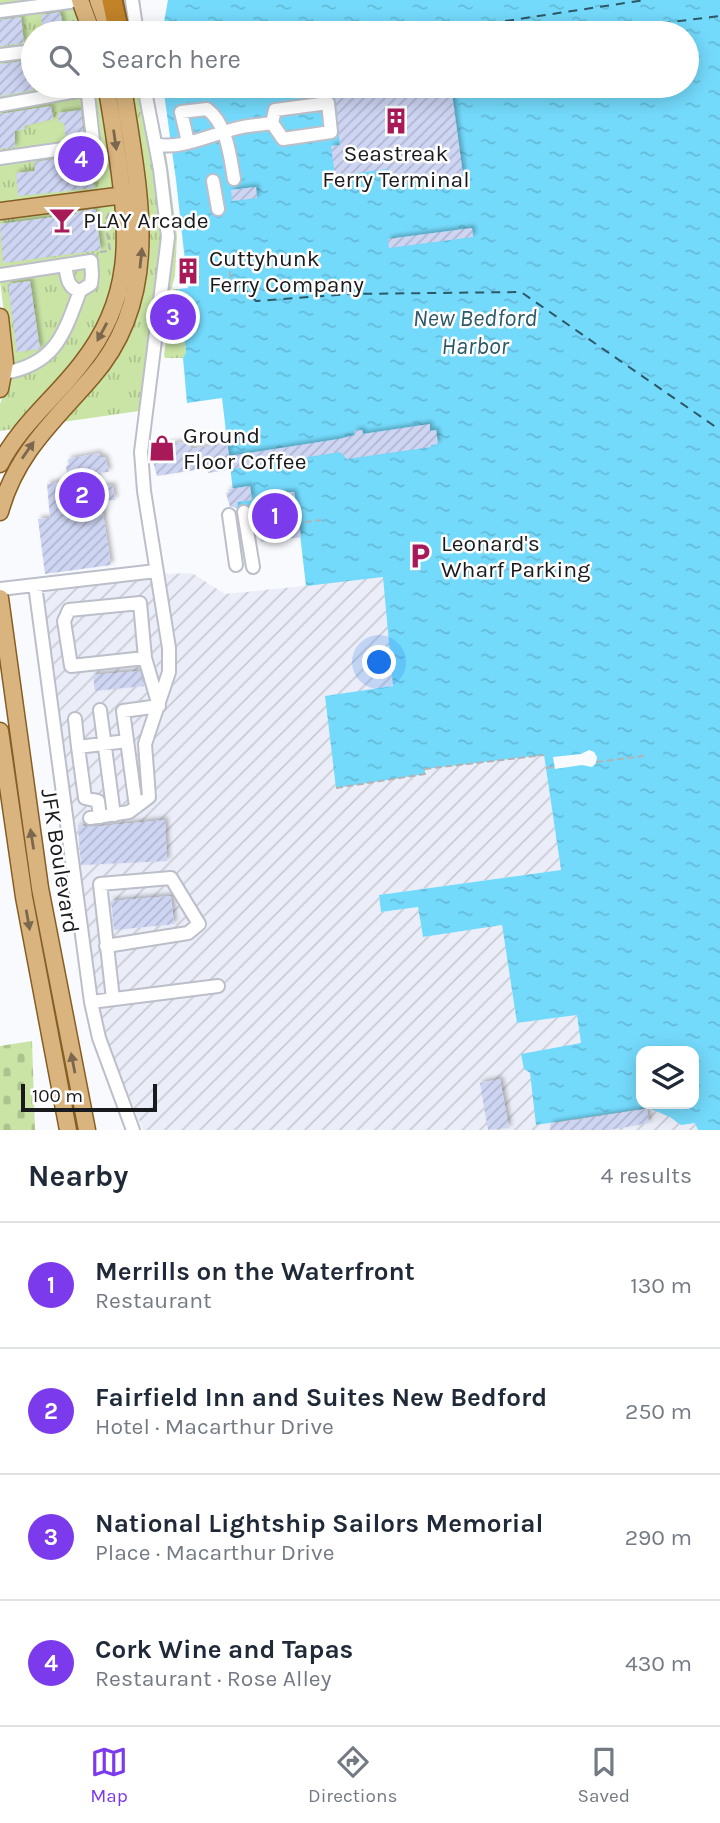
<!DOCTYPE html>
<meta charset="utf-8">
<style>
body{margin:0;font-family:Karla,sans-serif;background:#f2f2f3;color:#1f2937}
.controls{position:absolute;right:21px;bottom:21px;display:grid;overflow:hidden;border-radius:14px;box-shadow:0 4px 18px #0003}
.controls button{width:63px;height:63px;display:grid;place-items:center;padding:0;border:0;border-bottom:2px solid #e0e1e3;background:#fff;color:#1f2937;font:35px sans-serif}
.scale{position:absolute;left:21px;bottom:18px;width:136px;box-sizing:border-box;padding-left:7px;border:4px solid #191a1d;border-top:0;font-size:19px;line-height:24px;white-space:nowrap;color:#191a1d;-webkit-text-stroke:5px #fff;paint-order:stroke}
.you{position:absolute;left:380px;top:663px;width:24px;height:24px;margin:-18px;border:5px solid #fff;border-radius:50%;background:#1a73e8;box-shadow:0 0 0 10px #1a73e833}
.badge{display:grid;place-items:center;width:46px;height:46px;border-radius:50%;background:#7c3aed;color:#fff;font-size:23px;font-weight:700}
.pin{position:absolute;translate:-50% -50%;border:4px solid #fff;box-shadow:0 2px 7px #0006}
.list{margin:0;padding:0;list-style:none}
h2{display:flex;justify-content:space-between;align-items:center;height:91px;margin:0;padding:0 28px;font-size:30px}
h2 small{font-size:23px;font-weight:400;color:#747a83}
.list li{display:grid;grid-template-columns:46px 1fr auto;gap:21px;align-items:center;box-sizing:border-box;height:126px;padding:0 28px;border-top:2px solid #e0e1e3}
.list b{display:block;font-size:26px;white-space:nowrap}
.list p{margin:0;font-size:23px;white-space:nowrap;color:#747a83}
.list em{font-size:23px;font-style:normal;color:#747a83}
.icon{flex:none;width:38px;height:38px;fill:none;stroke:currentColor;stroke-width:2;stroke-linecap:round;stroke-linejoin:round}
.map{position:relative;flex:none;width:720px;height:1130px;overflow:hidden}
.search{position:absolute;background:#fff;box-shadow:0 4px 18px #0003;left:21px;right:21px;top:21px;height:77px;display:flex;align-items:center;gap:18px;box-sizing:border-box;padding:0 24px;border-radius:38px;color:#747a83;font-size:26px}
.sheet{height:595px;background:#fff}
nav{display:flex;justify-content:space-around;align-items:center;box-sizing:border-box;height:98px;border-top:2px solid #e0e1e3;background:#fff;font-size:19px;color:#747a83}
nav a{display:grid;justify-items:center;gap:4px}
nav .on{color:#7c3aed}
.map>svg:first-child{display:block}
</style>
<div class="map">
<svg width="720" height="1130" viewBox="0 0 720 1130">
<defs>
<pattern id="industrial-furrows" width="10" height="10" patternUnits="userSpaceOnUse" patternTransform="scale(1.75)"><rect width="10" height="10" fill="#ebedf8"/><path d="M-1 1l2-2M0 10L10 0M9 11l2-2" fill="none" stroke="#c9cbd4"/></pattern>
<pattern id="grass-tufts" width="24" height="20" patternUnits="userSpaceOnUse" patternTransform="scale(1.75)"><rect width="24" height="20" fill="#c9e4a5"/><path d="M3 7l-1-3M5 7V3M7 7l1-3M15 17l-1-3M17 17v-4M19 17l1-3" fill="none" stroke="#acc38e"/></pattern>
<pattern id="cemetery-stones" width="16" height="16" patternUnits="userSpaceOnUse" patternTransform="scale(1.75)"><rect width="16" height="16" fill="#c9e4a5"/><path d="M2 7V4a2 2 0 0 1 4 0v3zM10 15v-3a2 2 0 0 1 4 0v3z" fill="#acc38e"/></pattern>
<pattern id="water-ripples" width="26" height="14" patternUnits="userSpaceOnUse" patternTransform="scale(1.75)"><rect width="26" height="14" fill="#74dafc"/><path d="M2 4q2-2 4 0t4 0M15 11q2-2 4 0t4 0" fill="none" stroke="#64bad8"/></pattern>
<pattern id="building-hatch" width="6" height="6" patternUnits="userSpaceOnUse" patternTransform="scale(1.75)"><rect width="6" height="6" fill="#ced5f3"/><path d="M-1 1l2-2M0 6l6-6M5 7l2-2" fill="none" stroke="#b0b6d0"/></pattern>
<filter id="shadow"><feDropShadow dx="3" dy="-3" stdDeviation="2" flood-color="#0004"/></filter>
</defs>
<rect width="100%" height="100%" fill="#f9fafe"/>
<path fill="url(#industrial-furrows)" d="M534,521L393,687L336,788L425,774V769L544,755L561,870L379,895L381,912L418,907L423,937L502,925L517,1023L577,1015L582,1043L530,1073L537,1124L674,1104H694L698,1130H143L91,1002L35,585L156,571L168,574L192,573L225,594L305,586Z"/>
<path fill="url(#grass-tufts)" d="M0,0H140L144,33H33V86H151L167,160L177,236L175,276L164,314L158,351L153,409L0,431V404L9,379V352L0,281Z
M173,289H178L186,352L183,358H165L164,355Z"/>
<path fill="url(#cemetery-stones)" d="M32,1041L35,1130H0V1046Z"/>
<path fill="url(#water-ripples)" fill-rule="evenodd" d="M168,0H720V1130H698L695,1123L681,1125L670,1117L649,1108L536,1125L530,1073L524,1069L521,1054L581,1043L577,1015L517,1023L502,925L423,937L418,907L381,912L379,895L561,870L544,755L425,769V774L336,788L325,696L393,686L383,577L306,586L296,500L235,508L222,398L187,403L183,358L186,352L178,289L188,288L176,180L163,86H687V33H162ZM641,1051H694V1104H641Z"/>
<path fill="#f9fafe" d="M589,750L594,752L597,757L596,763L592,767L582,765L555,769L553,757L581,754Z"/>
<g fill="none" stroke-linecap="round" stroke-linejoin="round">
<path stroke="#2c5867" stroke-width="2" stroke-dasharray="9 7" stroke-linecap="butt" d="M426,33L645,0
M582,33L720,16
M242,286L256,301L350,294L521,292L720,430"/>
</g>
<path fill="url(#building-hatch)" filter="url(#shadow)" d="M60,12L65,33H43L41,15Z
M21,17L24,43L0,46V20Z
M33,60V90L0,96V64Z
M420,86H451L463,175L390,185L388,169L335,176L331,146L340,145L335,97Z
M51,106L53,119L24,126L25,129L15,131V147L0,149V114Z
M81,110L84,137L66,140L64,122L59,123L58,113Z
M89,154L94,188L18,196L16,173L35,171L34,162Z
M256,187L257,198L232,201L231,190Z
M95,209L101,250L3,263L0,224L77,214L76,212Z
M472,228L473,237L389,248L388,239Z
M30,281L40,349L17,352L8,284Z
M430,424V431L436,430L438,444L431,445V447L347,459L340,452L208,473L207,468L157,476L150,451V447L190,441L191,449L227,443L229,456L339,439L355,435L354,431L362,430L363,434Z
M99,453L100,457H105L109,472L97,473L99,487L113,485L115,500L101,501L111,565L45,574L38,519L50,518L47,484L68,481L66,466L69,465L68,459Z
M250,486L252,500L238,502L237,507H230L226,493L229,492V489Z
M294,492L301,537L261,542L256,507L281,504L280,493Z
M140,671L144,686L95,691L93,675Z
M165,820L167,861L81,865L78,825L91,827Z
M171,896L174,924L114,930L111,901Z
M500,1079L509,1128L488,1130L480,1083Z
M647,1109L649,1123L609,1130H551L550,1124Z"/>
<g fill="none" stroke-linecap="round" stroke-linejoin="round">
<g stroke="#bcbfc9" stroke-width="16">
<path id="minor" d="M132,0L137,33
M0,11L70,2
M0,55L33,51
M328,103L331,132L283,139L272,123L275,110Z
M0,105L88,89
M188,142L181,112L207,109C227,124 230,156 234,179
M156,144C178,151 215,133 238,128C249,125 260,125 272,123
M0,158L91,145L93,140L87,86
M213,181L218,209
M0,275L91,261L92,275L91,284L80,291C67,288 67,276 65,265
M4,373C56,364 64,334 80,291
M244,512L253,567
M229,515L236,565
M35,585L91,1002L99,1038L133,1130
M0,589L156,571
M145,658L71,666L64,621L69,610L140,603L145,658L159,706
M100,710L114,815
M75,719L78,747
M136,807L123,711L159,706
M100,817L98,801L85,798L78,747L127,741
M90,818L129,812L149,797L145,744L169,672V648L144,491L141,452L168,237L160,169L144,86
M106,946L188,933L199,924L171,878L100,884L113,999
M91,1002L218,986"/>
</g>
<g stroke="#865e24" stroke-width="19">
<path id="major" d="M80,0L92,33
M98,0L110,33
M0,211L132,194
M0,317L5,363L0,389
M0,464C20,425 55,398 81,364C133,299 129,237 118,160C114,135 111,110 106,86
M0,512C16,453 54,421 92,377C166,293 137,185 123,86
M0,598L40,888L87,1130
M0,731L24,897L68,1130"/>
</g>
<g stroke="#865e24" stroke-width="23">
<path id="highway" d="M112,0L119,33"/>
</g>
<path stroke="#b2b3b6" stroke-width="2" stroke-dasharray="7 3.5" stroke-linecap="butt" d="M73,20L76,33
M214,28L230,26
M183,87L190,86
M189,87L190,93
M260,87L261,86
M110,250L105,221L110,211
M100,252L109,251
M183,267L186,288
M215,287L242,286
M216,287L230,285V271
M305,522L321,520
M596,762L644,756
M546,768L554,767
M336,788L425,774V769L544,755"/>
<use href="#minor" stroke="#fff" stroke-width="12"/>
<use href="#major" stroke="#dab47e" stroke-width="16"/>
<use href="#highway" stroke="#c18228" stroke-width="19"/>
</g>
<defs><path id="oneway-solid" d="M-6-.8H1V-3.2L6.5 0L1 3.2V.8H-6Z" transform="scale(1.75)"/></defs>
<g fill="#7a674e">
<use href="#oneway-solid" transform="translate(115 140) rotate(82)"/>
<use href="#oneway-solid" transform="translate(141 258) rotate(-84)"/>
<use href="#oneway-solid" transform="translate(102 332) rotate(118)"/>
<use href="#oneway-solid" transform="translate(28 450) rotate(-55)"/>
<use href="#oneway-solid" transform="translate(32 839) rotate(-99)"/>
<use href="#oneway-solid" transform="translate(28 920) rotate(80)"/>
<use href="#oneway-solid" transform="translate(73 1063) rotate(-101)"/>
</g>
<defs>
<g id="building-bare" transform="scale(2.1)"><path d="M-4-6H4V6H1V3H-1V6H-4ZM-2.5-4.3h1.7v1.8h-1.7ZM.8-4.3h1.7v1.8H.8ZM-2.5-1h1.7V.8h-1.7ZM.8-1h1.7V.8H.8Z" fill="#a81958" stroke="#fff" stroke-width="2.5" paint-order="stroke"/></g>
<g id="bar-bare" transform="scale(2.1)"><path d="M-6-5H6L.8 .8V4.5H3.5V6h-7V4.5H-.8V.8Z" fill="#a81958" stroke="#fff" stroke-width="2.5" paint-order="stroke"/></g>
<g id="shop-bare" transform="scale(2.1)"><path d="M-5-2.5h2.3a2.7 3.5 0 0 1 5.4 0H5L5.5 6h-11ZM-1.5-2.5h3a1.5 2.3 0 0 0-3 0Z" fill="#a81958" stroke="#fff" stroke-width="2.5" paint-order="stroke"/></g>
<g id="parking-bare" transform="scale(2.1)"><path d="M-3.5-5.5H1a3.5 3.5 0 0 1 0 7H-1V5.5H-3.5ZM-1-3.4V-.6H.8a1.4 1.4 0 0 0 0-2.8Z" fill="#a81958" stroke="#fff" stroke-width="2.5" paint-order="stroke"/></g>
</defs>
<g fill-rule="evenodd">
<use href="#building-bare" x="396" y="121"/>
<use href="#bar-bare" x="62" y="220"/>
<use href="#building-bare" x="188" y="271"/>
<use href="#shop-bare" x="162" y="448"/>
<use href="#parking-bare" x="420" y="556"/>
</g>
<g text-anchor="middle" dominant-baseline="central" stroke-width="5" stroke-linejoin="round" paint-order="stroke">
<g font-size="23" fill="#191a1d" stroke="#fff" text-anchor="start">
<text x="396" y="153" text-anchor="middle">Seastreak<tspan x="396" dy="26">Ferry Terminal</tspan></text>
<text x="83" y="220">PLAY Arcade</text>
<text x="209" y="258">Cuttyhunk<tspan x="209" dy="26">Ferry Company</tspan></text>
<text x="183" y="435">Ground<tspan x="183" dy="26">Floor Coffee</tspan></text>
<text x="441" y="543">Leonard's<tspan x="441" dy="26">Wharf Parking</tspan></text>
</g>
<g font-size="23" fill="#191a1d" stroke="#fff">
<text transform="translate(60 861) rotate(81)">JFK Boulevard</text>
</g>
<g font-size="24" font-style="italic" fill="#2c5867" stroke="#fff">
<text x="475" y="318">New Bedford<tspan x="475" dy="28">Harbor</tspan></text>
</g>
</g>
</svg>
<div class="controls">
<button><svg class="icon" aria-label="layers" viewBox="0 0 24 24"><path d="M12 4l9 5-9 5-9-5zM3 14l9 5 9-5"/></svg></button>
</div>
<div class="scale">100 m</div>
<div class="you"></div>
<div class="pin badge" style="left:275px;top:516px">1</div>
<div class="pin badge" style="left:82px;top:495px">2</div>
<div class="pin badge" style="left:173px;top:317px">3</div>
<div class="pin badge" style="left:81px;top:159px">4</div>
<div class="search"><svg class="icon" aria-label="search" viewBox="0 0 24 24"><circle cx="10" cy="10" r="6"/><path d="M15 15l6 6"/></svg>Search here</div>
</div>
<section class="sheet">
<h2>Nearby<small>4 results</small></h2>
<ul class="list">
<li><span class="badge">1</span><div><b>Merrills on the Waterfront</b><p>Restaurant</p></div><em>130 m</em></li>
<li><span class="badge">2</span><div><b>Fairfield Inn and Suites New Bedford</b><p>Hotel · Macarthur Drive</p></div><em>250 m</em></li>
<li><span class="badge">3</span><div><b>National Lightship Sailors Memorial</b><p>Place · Macarthur Drive</p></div><em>290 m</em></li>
<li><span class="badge">4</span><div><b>Cork Wine and Tapas</b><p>Restaurant · Rose Alley</p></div><em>430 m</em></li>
</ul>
</section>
<nav>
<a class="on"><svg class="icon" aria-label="map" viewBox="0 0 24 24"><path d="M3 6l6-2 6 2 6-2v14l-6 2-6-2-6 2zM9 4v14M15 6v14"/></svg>Map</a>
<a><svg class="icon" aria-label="directions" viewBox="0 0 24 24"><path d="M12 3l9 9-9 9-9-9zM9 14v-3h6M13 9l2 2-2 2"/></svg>Directions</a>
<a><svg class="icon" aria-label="saved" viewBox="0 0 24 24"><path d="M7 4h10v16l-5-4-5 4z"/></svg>Saved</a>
</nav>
